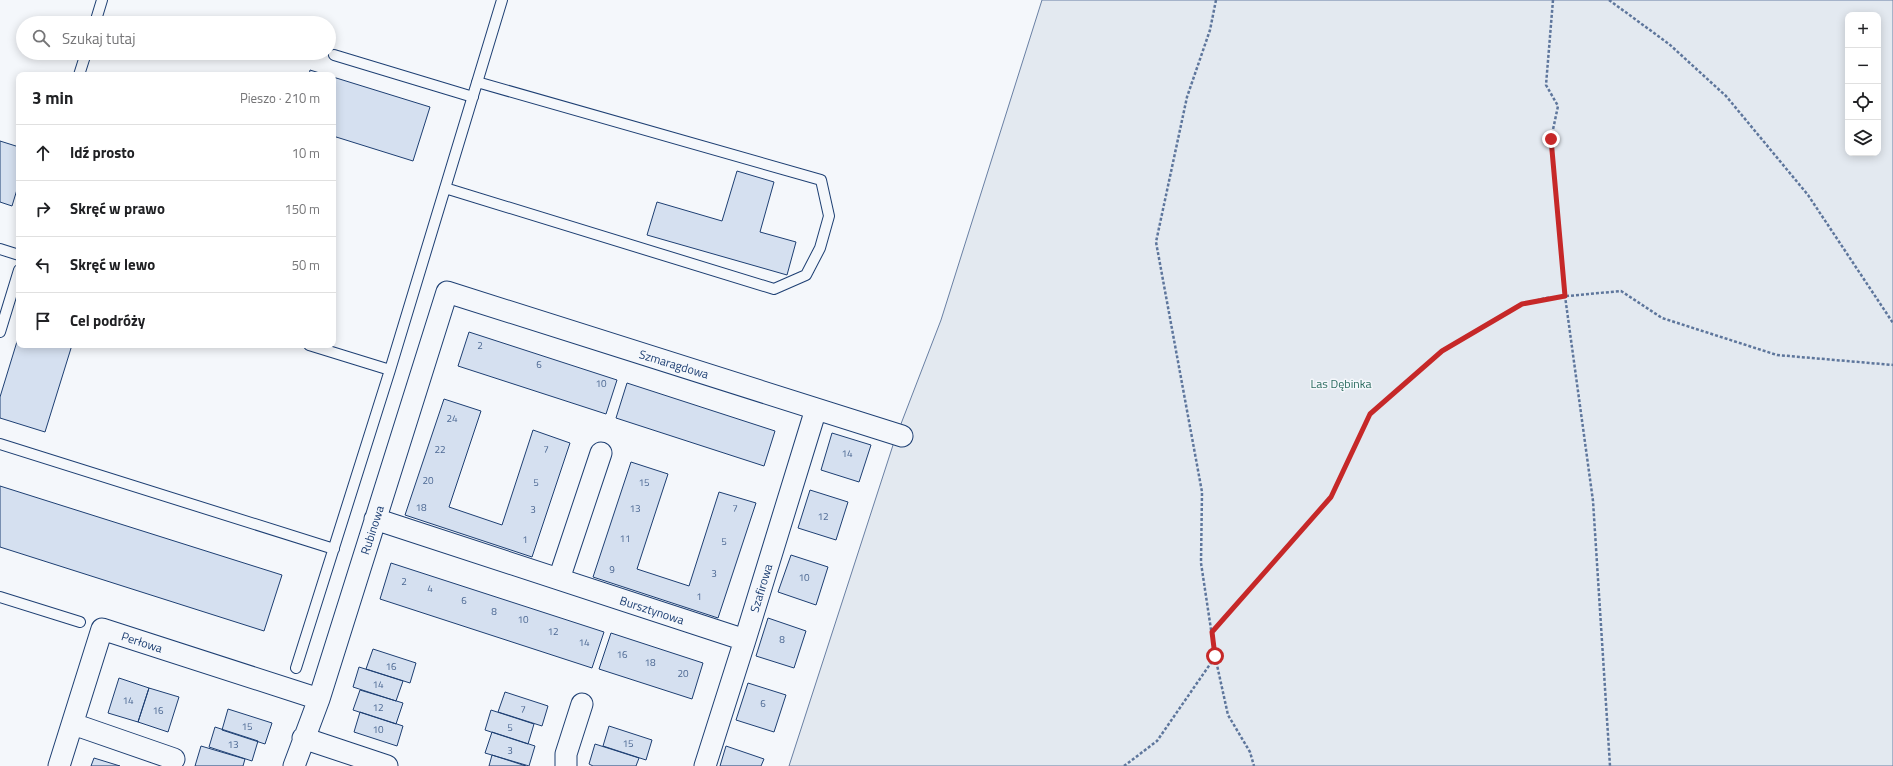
<!DOCTYPE html>
<html lang="pl">
<meta charset="utf-8">
<style>
body{margin:0;font-family:"Titillium Web",sans-serif;background:#f6f6f6;color:#202124}
.controls{position:absolute;right:12px;top:12px;display:grid;overflow:hidden;border-radius:8px;box-shadow:0 2px 10px #0003}
.controls button{width:36px;height:36px;display:grid;place-items:center;padding:0;border:0;border-bottom:1px solid #e0e0e0;background:#fff;color:#202124;font:20px sans-serif}
.stop{position:absolute;width:12px;height:12px;margin:-9px;border:3px solid #c62828;border-radius:50%;background:#fff}
.stop.end{background:#c62828;border-color:#fff;box-shadow:0 1px 4px #0008}
.list{margin:0;padding:0;list-style:none}
h2{display:flex;justify-content:space-between;align-items:center;height:52px;margin:0;padding:0 16px;font-size:17px}
h2 small{font-size:13px;font-weight:400;color:#757577}
.list li{display:grid;grid-template-columns:26px 1fr auto;gap:12px;align-items:center;box-sizing:border-box;height:56px;padding:0 16px;border-top:1px solid #e0e0e0}
.list b{display:block;font-size:15px;white-space:nowrap}
.list em{font-size:13px;font-style:normal;color:#757577}
.icon{flex:none;width:22px;height:22px;fill:none;stroke:currentColor;stroke-width:2;stroke-linecap:round;stroke-linejoin:round}
.map{position:relative;flex:none;width:1893px;height:766px;overflow:hidden}
.search{position:absolute;background:#fff;box-shadow:0 2px 10px #0003;left:16px;top:16px;width:320px;height:44px;display:flex;align-items:center;gap:10px;box-sizing:border-box;padding:0 14px;border-radius:22px;color:#757577;font-size:15px}
.panel{position:absolute;background:#fff;box-shadow:0 2px 10px #0003;left:16px;top:72px;width:320px;height:276px;border-radius:8px}
.map>svg:first-child{display:block}
</style>
<div class="map">
<svg width="1893" height="766" viewBox="0 0 1893 766">
<rect width="100%" height="100%" fill="#f4f7fb"/>
<path fill="#e3e9f0" stroke="#687fa3" fill-rule="evenodd" d="M1042,0H1893V766H789L894,442L941,320ZM1848,15H1878V153H1848Z"/>
<path fill="#d5e0f0" stroke="#1d3f73" d="M310,70L326,75H309Z
M333,77L430,107L413,161L333,136Z
M0,141L19,147V183L12,206L0,202Z
M737,171L774,182L760,232L796,242L787,275L647,235L657,202L722,221Z
M469,332L617,380L606,414L458,366Z
M19,335V345H72L45,432L0,418V397Z
M627,383L775,431L764,466L616,418Z
M444,399L481,411L449,507L502,525L533,430L570,443L532,557L405,515Z
M832,433L871,445L859,482L821,470Z
M631,462L668,474L637,569L689,586L719,492L756,503L718,618L593,577Z
M0,486L282,575L264,631L0,547Z
M810,490L848,502L836,540L798,528Z
M791,555L828,567L816,605L778,592Z
M391,563L604,632L592,668L380,599Z
M768,618L806,631L794,668L756,656Z
M611,633L703,663L692,699L599,669Z
M373,649L416,663L410,683L366,669Z
M359,667L403,681L396,701L353,687Z
M119,678L149,688L138,722L108,713Z
M748,683L786,695L774,732L736,720Z
M149,688L179,697L168,732L138,722Z
M360,690L403,703L396,724L353,710Z
M505,692L548,706L542,726L498,712Z
M228,709L272,723L265,744L222,730Z
M491,710L534,724L528,744L485,730Z
M360,712L403,726L397,746L354,732Z
M609,726L652,740L646,760L603,746Z
M215,727L258,741L252,761L209,747Z
M492,732L535,746L529,766L485,753Z
M595,744L639,758L636,766H593L589,764Z
M201,746L245,759L243,766H195Z
M726,746L764,759L761,766H720Z
M492,755L526,766H489Z
M94,758L120,766H91Z"/>
<g fill="none" stroke-linecap="round" stroke-linejoin="round">
<g stroke="#1d3f73" stroke-width="12">
<path id="service" d="M95,23L102,0
M334,55L473,97
M79,75L86,53
M445,188L774,289L806,275L820,248L829,216L821,180L477,82
M0,249L19,255
M0,332L19,270
M309,345L390,370
M0,444L334,549
M0,597L80,622
M296,668L390,370L502,0"/>
</g>
<g stroke="#1d3f73" stroke-width="23">
<path id="minor" d="M375,519L745,640
M559,579L601,453
M73,724L174,759
M303,738L387,766
M59,766L102,629L319,699
M294,766L319,699L447,292L902,436
M566,766V754L582,704
M705,766L745,640L816,409"/>
</g>
<path stroke="#5e769c" stroke-width="2.5" stroke-dasharray="3 2" stroke-linecap="butt" d="M1216,0L1210,30L1187,97L1156,242L1202,492L1201,563L1215,656L1228,715L1250,752L1254,766
M1553,0L1546,85L1558,106L1551,139L1565,296L1593,501L1610,766
M1609,0L1669,44L1726,96L1808,195L1893,323
M1212,632L1331,497L1370,414L1442,351L1522,304L1546,298L1621,291L1662,318L1777,355L1893,365
M1124,766L1157,741L1215,657"/>
<use href="#service" stroke="#f4f7fb" stroke-width="10"/>
<use href="#minor" stroke="#f4f7fb" stroke-width="21"/>
</g>
<g fill="none" stroke-linecap="round" stroke-linejoin="round">
<path stroke="#c62828" stroke-width="5" d="M1215,656L1212,632L1331,497L1370,414L1442,351L1522,304L1565,296L1551,139"/>
</g>
<g text-anchor="middle" dominant-baseline="central" stroke-width="3" stroke-linejoin="round" paint-order="stroke">
<g font-size="10" fill="#4b6792">
<text x="480" y="345">2</text>
<text x="539" y="364">6</text>
<text x="601" y="383">10</text>
<text x="452" y="418">24</text>
<text x="440" y="449">22</text>
<text x="546" y="449">7</text>
<text x="847" y="453">14</text>
<text x="428" y="480">20</text>
<text x="536" y="482">5</text>
<text x="644" y="482">15</text>
<text x="421" y="507">18</text>
<text x="635" y="508">13</text>
<text x="735" y="508">7</text>
<text x="533" y="509">3</text>
<text x="823" y="516">12</text>
<text x="625" y="538">11</text>
<text x="525" y="539">1</text>
<text x="724" y="541">5</text>
<text x="612" y="569">9</text>
<text x="714" y="573">3</text>
<text x="804" y="577">10</text>
<text x="404" y="581">2</text>
<text x="430" y="588">4</text>
<text x="699" y="596">1</text>
<text x="464" y="600">6</text>
<text x="494" y="611">8</text>
<text x="523" y="619">10</text>
<text x="553" y="631">12</text>
<text x="782" y="639">8</text>
<text x="584" y="642">14</text>
<text x="622" y="654">16</text>
<text x="650" y="662">18</text>
<text x="391" y="666">16</text>
<text x="683" y="673">20</text>
<text x="378" y="684">14</text>
<text x="128" y="700">14</text>
<text x="763" y="703">6</text>
<text x="378" y="707">12</text>
<text x="523" y="709">7</text>
<text x="158" y="710">16</text>
<text x="247" y="726">15</text>
<text x="510" y="727">5</text>
<text x="378" y="729">10</text>
<text x="628" y="743">15</text>
<text x="233" y="744">13</text>
<text x="510" y="750">3</text>
</g>
<g font-size="12" fill="#1d3f73" stroke="#f4f7fb">
<text transform="translate(674 364) rotate(17)">Szmaragdowa</text>
<text transform="translate(372 530) rotate(-72)">Rubinowa</text>
<text transform="translate(761 588) rotate(-73)">Szafirowa</text>
<text transform="translate(652 610) rotate(18)">Bursztynowa</text>
<text transform="translate(142 642) rotate(18)">Perłowa</text>
</g>
<g font-size="12" fill="#2c6c60" stroke="#f4f7fb">
<text x="1341" y="383">Las Dębinka</text>
</g>
</g>
</svg>
<div class="controls">
<button>+</button>
<button>−</button>
<button><svg class="icon" aria-label="locate" viewBox="0 0 24 24"><circle cx="12" cy="12" r="6"/><path d="M12 2v4M12 18v4M2 12h4M18 12h4"/></svg></button>
<button><svg class="icon" aria-label="layers" viewBox="0 0 24 24"><path d="M12 4l9 5-9 5-9-5zM3 14l9 5 9-5"/></svg></button>
</div>
<div class="stop" style="left:1215px;top:656px"></div>
<div class="stop end" style="left:1551px;top:139px"></div>
<div class="search"><svg class="icon" aria-label="search" viewBox="0 0 24 24"><circle cx="10" cy="10" r="6"/><path d="M15 15l6 6"/></svg>Szukaj tutaj</div>
<section class="panel">
<h2>3 min<small>Pieszo · 210 m</small></h2>
<ul class="list">
<li><svg class="icon" aria-label="ahead" viewBox="0 0 24 24"><path d="M12 20V5M6 11l6-6 6 6"/></svg><div><b>Idź prosto</b></div><em>10 m</em></li>
<li><svg class="icon" aria-label="right" viewBox="0 0 24 24"><path d="M7 20v-9h11M14 6l5 5-5 5"/></svg><div><b>Skręć w prawo</b></div><em>150 m</em></li>
<li><svg class="icon" aria-label="left" viewBox="0 0 24 24"><path d="M17 20v-9H6M10 6l-5 5 5 5"/></svg><div><b>Skręć w lewo</b></div><em>50 m</em></li>
<li><svg class="icon" aria-label="arrive" viewBox="0 0 24 24"><path d="M6 21V4h12l-3 4 3 4H6"/></svg><div><b>Cel podróży</b></div></li>
</ul>
</section>
</div>
